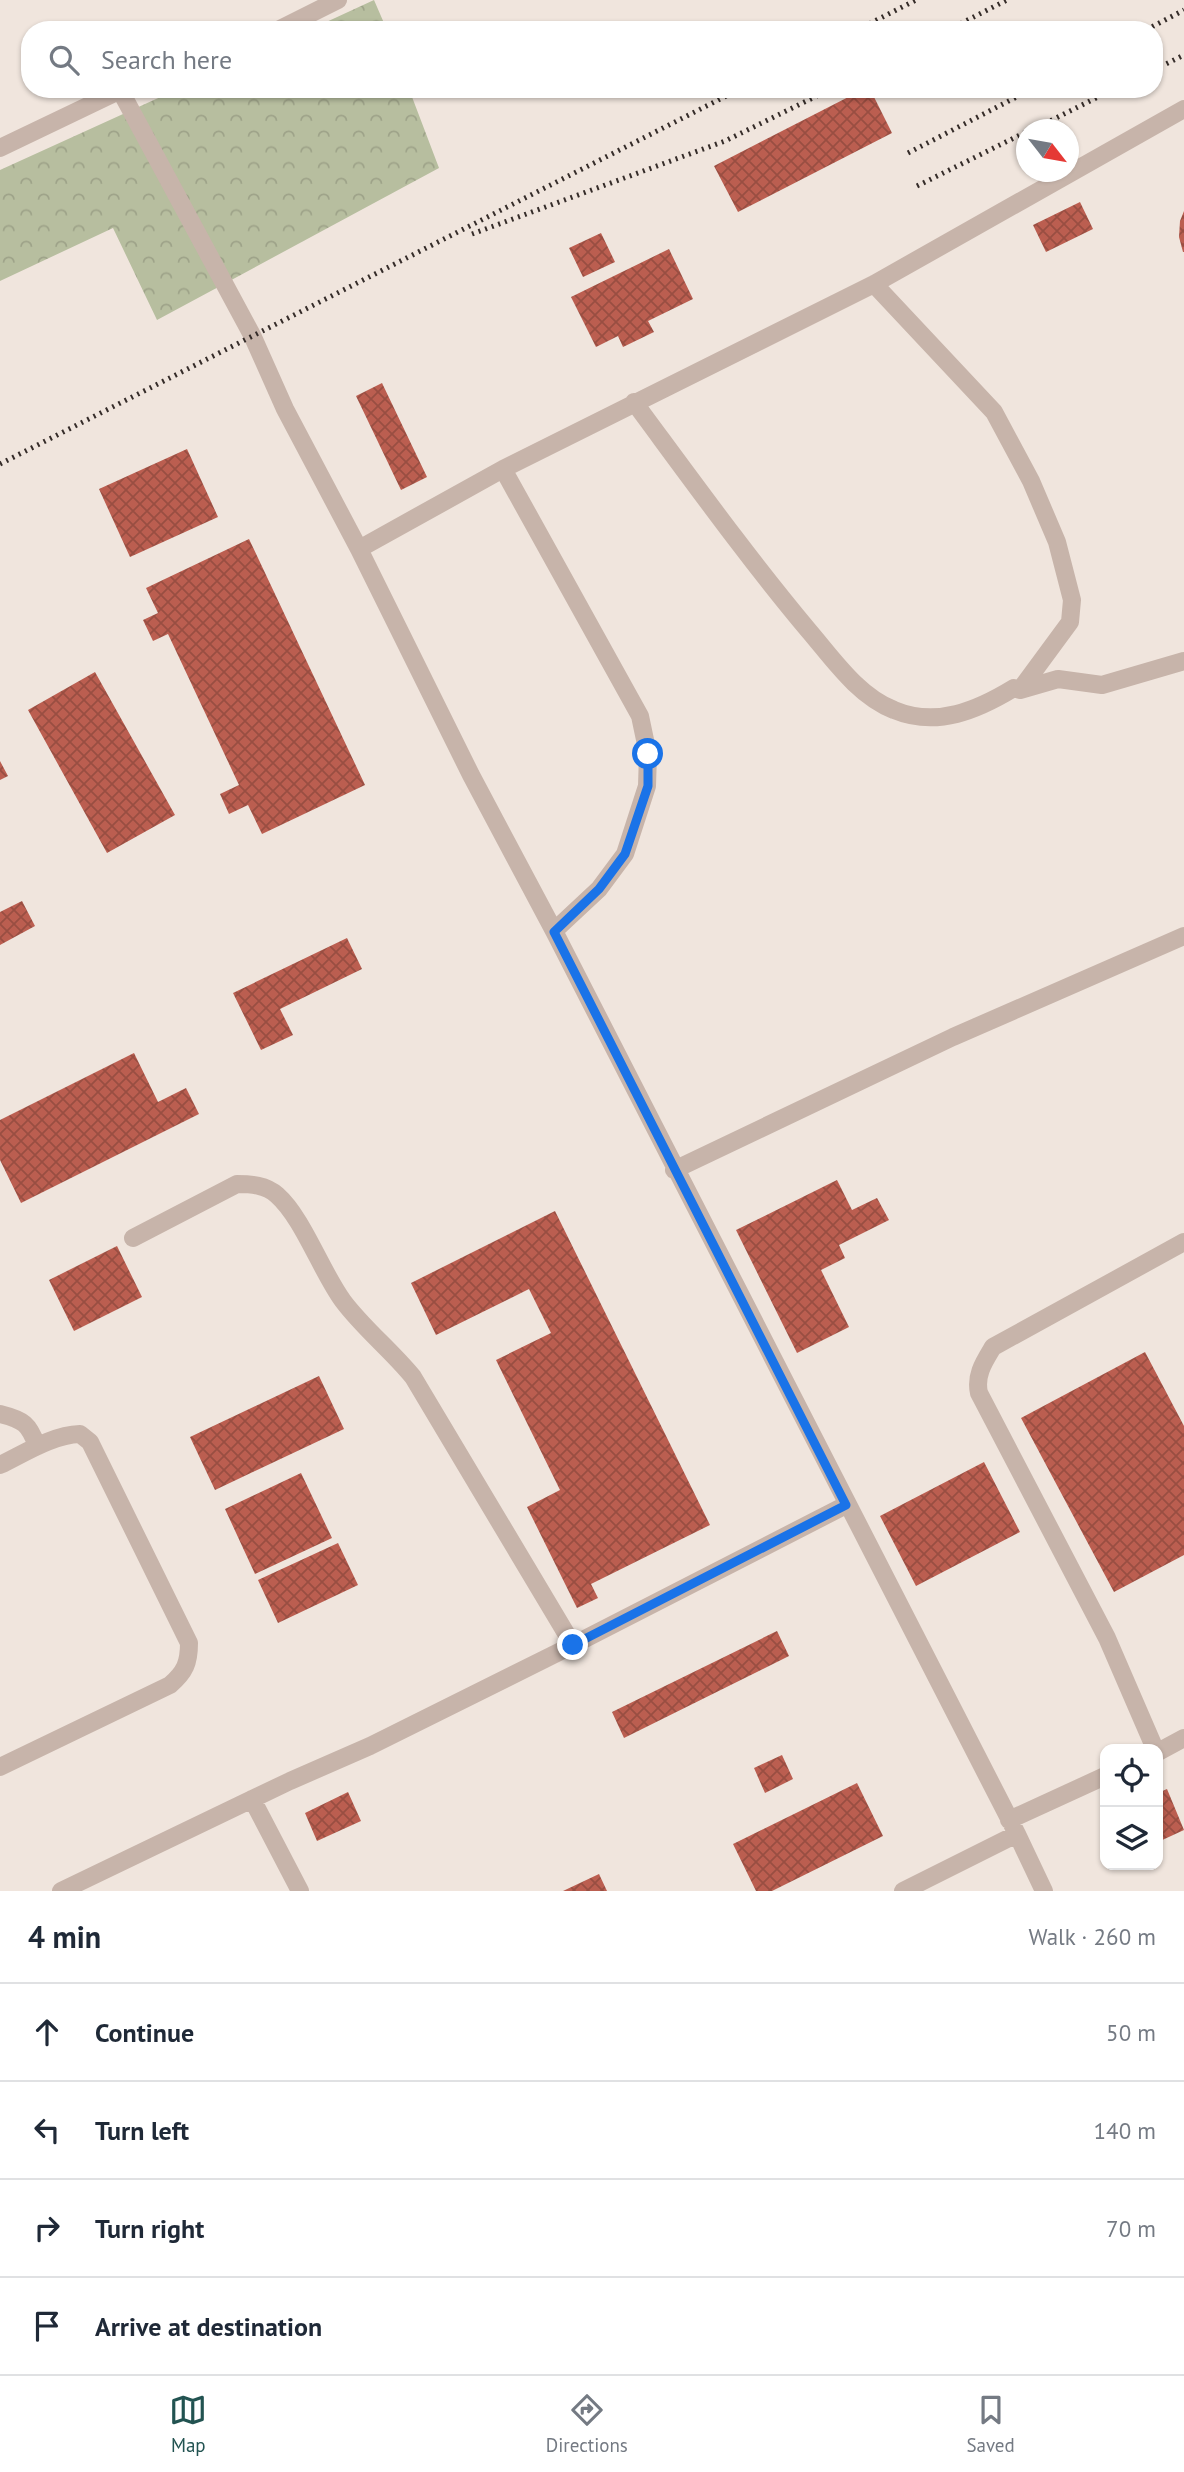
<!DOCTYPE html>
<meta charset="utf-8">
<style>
body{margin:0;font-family:"PT Sans",sans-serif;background:#f6f6f7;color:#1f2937}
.controls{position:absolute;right:21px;bottom:21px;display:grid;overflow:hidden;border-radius:14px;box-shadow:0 2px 5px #0004}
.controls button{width:63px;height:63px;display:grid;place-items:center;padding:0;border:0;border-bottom:2px solid #e0e1e3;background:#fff;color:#1f2937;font:35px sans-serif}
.compass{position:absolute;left:1016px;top:119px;width:63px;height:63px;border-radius:50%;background:#fff;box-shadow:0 2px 5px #0004;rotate:121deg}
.stop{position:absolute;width:21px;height:21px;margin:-16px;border:5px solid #1a73e8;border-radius:50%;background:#fff}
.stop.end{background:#1a73e8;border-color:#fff;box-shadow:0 2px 7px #0008}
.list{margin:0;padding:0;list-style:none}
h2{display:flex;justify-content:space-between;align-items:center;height:91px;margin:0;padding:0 28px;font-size:30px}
h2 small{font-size:23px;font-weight:400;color:#747a83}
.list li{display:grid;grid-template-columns:46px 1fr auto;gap:21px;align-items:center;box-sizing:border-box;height:98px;padding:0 28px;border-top:2px solid #e0e1e3}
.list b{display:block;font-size:26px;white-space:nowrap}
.list em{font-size:23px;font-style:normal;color:#747a83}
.icon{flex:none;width:38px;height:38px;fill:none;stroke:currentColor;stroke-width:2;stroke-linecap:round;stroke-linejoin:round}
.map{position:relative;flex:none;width:1184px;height:1891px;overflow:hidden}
.search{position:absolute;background:#fff;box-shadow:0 2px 5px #0004;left:21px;right:21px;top:21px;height:77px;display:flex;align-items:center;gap:18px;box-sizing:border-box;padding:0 24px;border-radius:28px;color:#747a83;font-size:26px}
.sheet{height:483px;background:#fff}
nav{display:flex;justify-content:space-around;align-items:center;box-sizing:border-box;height:98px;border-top:2px solid #e0e1e3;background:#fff;font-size:19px;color:#747a83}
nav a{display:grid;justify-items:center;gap:4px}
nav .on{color:#225351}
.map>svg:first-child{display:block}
</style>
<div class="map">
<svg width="1184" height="1891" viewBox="0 0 1184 1891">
<defs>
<pattern id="forest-crowns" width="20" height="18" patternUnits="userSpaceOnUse" patternTransform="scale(1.75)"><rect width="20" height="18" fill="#b7be9f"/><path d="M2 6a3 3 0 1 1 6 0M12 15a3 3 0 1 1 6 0" fill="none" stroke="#9ea389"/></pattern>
<pattern id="building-cross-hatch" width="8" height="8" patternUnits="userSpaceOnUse" patternTransform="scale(1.75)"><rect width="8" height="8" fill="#bb5e50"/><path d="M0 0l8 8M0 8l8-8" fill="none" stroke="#994e42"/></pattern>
</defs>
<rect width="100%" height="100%" fill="#f0e5dd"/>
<path fill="url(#forest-crowns)" d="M374,0L387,30H309Z
M178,89H409L439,168L157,320L113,228L0,281V170Z"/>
<path fill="url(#building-cross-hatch)" d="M864,89H870L892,133L738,212L714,166Z
M1080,202L1093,229L1046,252L1033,225Z
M1184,211V252H1183L1179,237L1180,221Z
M601,233L615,262L583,277L569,248Z
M669,249L693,299L648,321L654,332L623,347L618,336L596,347L571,297Z
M382,383L427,477L401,490L356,396Z
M187,449L218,517L130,557L99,489Z
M249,539L365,785L262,834L248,805L229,814L220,794L239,785L168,634L153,641L143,620L158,613L146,588Z
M95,672L175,815L107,853L28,710Z
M0,761L8,776L0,780Z
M22,901L35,926L0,945V912Z
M347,938L362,969L280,1009L293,1035L261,1050L233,993Z
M134,1053L158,1102L186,1088L199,1114L21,1203L0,1160V1120Z
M837,1180L852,1210L877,1198L889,1220L839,1245L845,1258L821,1270L849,1327L797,1353L736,1230Z
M555,1211L710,1525L591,1584L598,1598L577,1608L527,1507L560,1490L496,1360L551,1333L529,1289L436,1335L411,1283Z
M117,1246L142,1297L74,1331L49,1280Z
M1145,1352L1184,1426V1555L1114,1592L1021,1418Z
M319,1376L344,1429L215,1490L190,1437Z
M984,1462L1020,1532L916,1586L880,1516Z
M301,1473L332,1538L255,1574L225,1509Z
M338,1543L358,1585L278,1623L258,1580Z
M777,1631L789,1656L624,1738L612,1712Z
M782,1755L793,1779L765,1793L754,1768Z
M857,1783L883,1836L772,1891H756L733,1844Z
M1167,1789L1184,1830L1158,1842V1793Z
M348,1792L361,1821L317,1841L305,1813Z
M599,1874L607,1891H563Z"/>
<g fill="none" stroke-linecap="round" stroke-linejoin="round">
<path stroke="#c7b4aa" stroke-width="18" d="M278,30L338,0
M120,90L252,335L285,409L359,549L471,775L554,931L1017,1834L903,1891
M0,148L123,89
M874,284L994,412L1031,481L1057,542L1072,600L1070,622L1020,690
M634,402C691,479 747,557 809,631C833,659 858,696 894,710C937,728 978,710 1014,688L1020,690L1058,679L1102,685L1184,661
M503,469L640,716L648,754L647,786L625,854L599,889L554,931
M359,549L503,469L874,284L1184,109
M674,1170L953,1037L1184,936
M133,1238L237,1184C251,1184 266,1185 277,1195C303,1218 321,1271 343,1301C364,1329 391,1350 413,1377L573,1645
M0,1414C24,1420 29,1424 37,1446
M0,1465C25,1453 52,1435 80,1434L90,1442L189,1643C189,1663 185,1672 170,1685L0,1767
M1155,1749L1107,1638L979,1393C975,1375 984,1362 993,1347L1184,1242
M1158,1752L1184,1738
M252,1799L300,1891
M1009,1820L1105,1776
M1017,1834L1044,1891
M61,1891L290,1781L370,1746L573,1645L846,1505"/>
<path stroke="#352c29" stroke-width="5" stroke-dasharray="2 5" stroke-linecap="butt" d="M857,30L916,0
M948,30L1007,0
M1146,30L1184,10
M1154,70L1184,55
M1032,130L1114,89
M908,153L1032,89
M917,186L1026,132
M472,234L725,141L831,89
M0,464L740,89"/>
</g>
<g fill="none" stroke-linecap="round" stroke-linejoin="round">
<path stroke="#1a73e8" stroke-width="9" d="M573,1645L846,1505L554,932L599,889L625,854L648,786V754"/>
</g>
</svg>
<div class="controls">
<button><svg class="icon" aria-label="locate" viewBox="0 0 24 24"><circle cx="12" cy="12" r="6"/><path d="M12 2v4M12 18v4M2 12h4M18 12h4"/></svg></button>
<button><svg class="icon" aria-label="layers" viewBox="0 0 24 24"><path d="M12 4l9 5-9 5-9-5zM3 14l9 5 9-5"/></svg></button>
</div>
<svg class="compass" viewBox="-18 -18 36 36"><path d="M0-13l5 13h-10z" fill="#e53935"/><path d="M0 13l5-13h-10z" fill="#747a83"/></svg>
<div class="stop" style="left:648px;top:754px"></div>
<div class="stop end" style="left:573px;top:1645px"></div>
<div class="search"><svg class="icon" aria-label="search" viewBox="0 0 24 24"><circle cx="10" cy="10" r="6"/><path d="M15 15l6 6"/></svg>Search here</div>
</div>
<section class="sheet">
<h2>4 min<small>Walk · 260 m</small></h2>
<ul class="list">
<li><svg class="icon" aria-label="ahead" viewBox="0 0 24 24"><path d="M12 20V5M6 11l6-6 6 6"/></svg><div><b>Continue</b></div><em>50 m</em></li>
<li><svg class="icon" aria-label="left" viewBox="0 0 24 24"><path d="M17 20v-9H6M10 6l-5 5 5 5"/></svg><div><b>Turn left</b></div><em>140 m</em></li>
<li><svg class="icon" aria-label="right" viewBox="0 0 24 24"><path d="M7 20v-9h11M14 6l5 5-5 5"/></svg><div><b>Turn right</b></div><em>70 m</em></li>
<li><svg class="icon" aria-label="arrive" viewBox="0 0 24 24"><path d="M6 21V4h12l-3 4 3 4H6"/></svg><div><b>Arrive at destination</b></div></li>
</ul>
</section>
<nav>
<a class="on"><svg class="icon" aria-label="map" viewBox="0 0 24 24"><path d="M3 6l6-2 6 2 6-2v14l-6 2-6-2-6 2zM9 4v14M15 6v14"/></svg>Map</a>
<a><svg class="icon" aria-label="directions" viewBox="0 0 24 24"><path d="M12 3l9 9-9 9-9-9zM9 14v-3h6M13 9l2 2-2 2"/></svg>Directions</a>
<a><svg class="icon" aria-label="saved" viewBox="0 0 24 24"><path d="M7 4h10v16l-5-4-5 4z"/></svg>Saved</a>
</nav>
